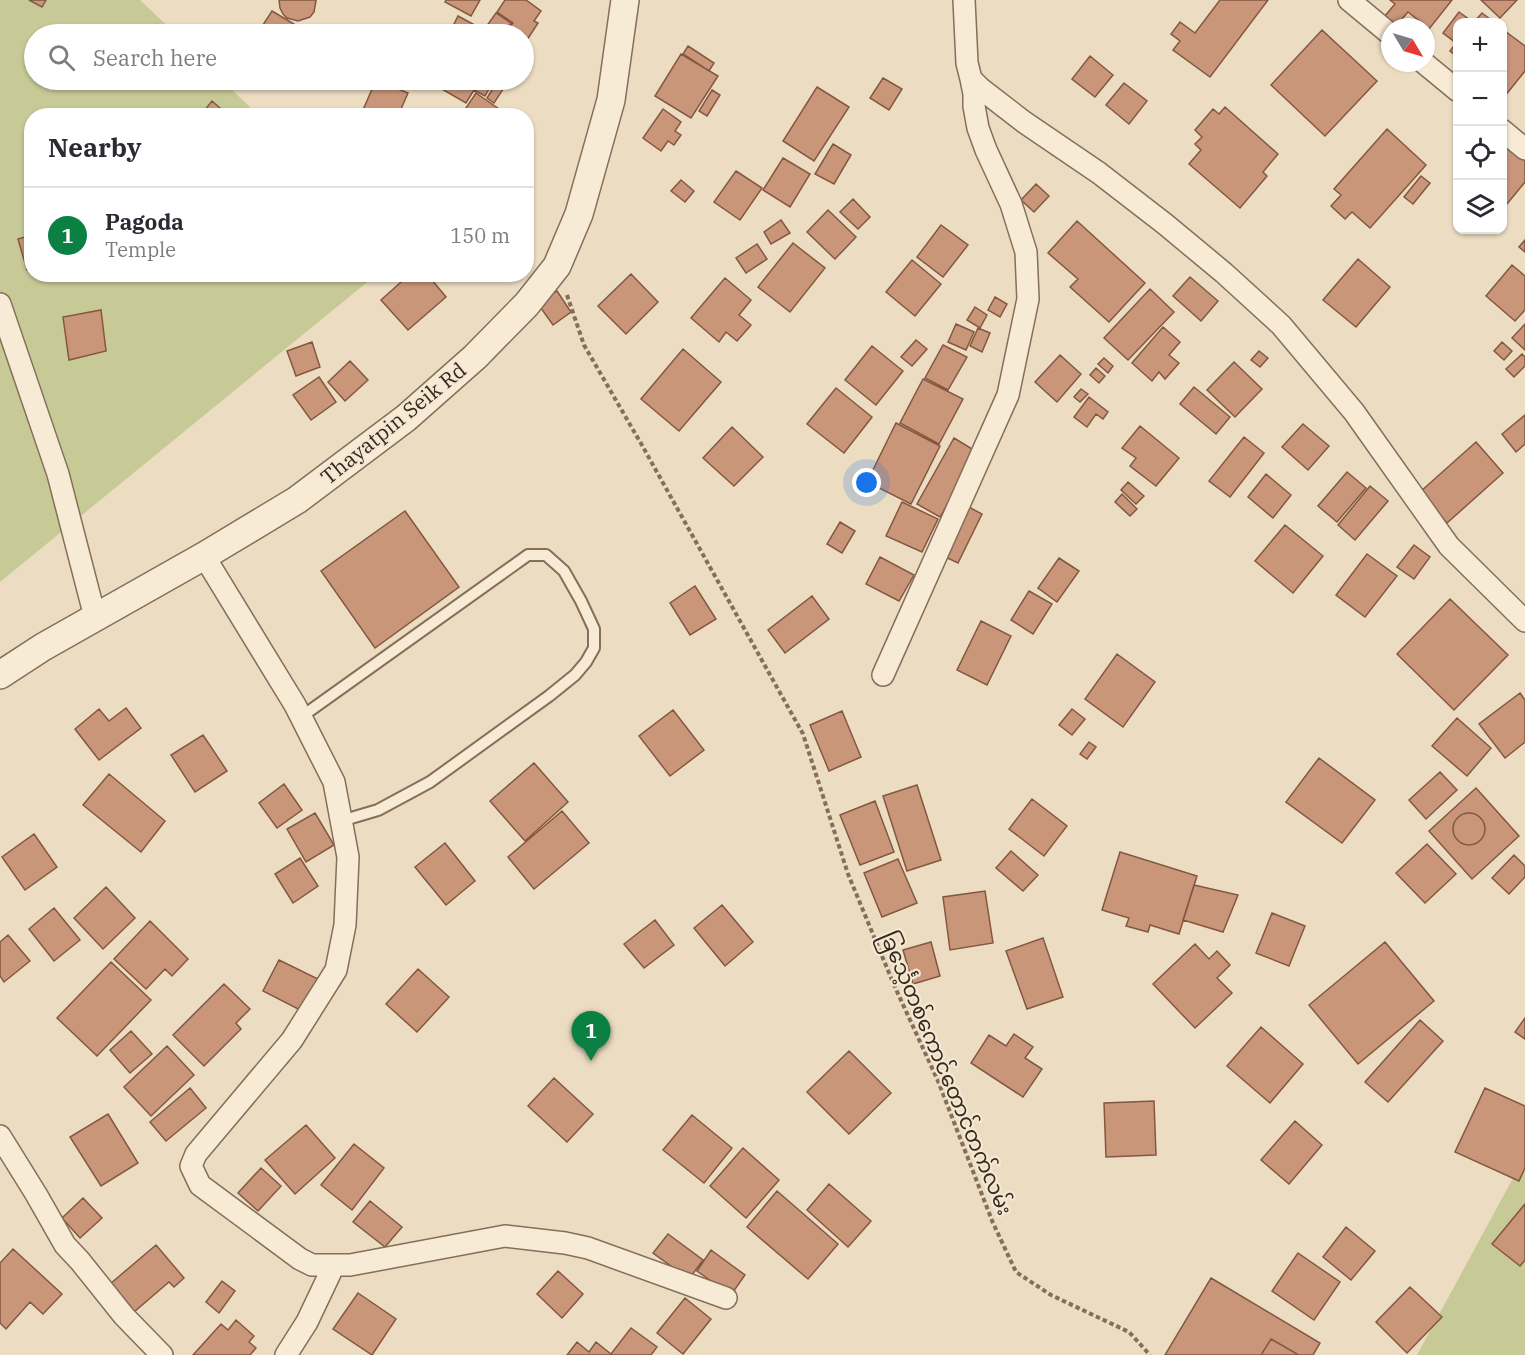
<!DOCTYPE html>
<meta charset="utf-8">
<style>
body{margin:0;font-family:"IBM Plex Serif","Noto Sans Myanmar",serif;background:#f2f2f3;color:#2b2b33}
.controls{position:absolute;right:18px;top:18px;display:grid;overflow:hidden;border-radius:12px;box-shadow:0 2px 4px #0004}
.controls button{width:54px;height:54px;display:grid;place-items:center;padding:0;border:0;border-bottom:2px solid #e1e1e2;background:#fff;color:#2b2b33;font:30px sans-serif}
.compass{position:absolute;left:1381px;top:18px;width:54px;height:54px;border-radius:50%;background:#fff;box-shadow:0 2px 4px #0004;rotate:128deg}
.you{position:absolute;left:867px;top:483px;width:21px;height:21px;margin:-15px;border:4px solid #fff;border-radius:50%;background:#1a73e8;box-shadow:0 0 0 9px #1a73e833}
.badge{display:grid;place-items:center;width:39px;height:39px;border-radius:50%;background:#0b8043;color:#fff;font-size:20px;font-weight:700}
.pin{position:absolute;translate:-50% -50px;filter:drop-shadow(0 2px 3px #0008)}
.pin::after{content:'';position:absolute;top:32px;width:21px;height:18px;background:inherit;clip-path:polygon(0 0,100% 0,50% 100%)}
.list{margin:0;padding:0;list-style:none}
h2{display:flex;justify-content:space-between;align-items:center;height:78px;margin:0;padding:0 24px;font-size:26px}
h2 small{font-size:20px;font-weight:400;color:#7c7c81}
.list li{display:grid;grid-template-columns:39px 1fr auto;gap:18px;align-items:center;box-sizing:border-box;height:96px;padding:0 24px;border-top:2px solid #e1e1e2}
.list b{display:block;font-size:22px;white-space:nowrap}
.list p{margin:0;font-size:20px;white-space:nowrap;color:#7c7c81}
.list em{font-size:20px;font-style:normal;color:#7c7c81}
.icon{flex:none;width:33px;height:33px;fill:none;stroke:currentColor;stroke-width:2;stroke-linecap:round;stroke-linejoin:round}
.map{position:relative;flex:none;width:1525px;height:1355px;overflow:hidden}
.search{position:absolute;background:#fff;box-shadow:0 2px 4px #0004;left:24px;top:24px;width:510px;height:66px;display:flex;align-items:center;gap:15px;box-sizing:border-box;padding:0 21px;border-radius:33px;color:#7c7c81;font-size:22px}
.panel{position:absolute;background:#fff;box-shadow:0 2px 4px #0004;left:24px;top:108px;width:510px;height:174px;border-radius:24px}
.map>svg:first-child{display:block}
</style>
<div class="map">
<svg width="1525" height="1355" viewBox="0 0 1525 1355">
<rect width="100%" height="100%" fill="#ecddc2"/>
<path fill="#c7ca97" d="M0,0H140L176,34H34V80H222L258,115L32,116V274L376,275L0,582Z
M1525,1156V1355H1417Z"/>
<path fill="#c9967a" stroke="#845741" stroke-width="1.5" d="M29,0H46L42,7Z
M279,0H316V1L314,12L310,17L298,21L287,18L283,14L280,8Z
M446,0H480L471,16L445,2Z
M505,0H526L541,11L534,21L538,23L527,40L524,37V34H519L509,28L513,23L497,12Z
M1220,0H1268L1210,77L1173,50L1180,41L1171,34L1180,22L1195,33Z
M1390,0H1452L1429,29L1408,12L1396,26L1384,17L1395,4Z
M1481,0H1517L1500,18Z
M272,11L299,27L295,34H257Z
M1459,12L1473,22H1458V57L1450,51L1456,43L1443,33Z
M496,13L511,23L503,34H481Z
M1482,13L1494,22H1474Z
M458,16L473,24L469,31L454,24Z
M509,29L517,34H504Z
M1502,29L1525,46V71L1504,97L1502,96Z
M1322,30L1377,81L1325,136L1271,85Z
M524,44L531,49L524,60Z
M688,46L714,63L709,71L683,54Z
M681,54L718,76L691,118L655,96Z
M1090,56L1113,75L1095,97L1072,79Z
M883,78L902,89L889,110L870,98Z
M376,80L408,93L398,116H376L363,110Z
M388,80H408L405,86Z
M445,80H494L485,96L474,90L466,103L440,88Z
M498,80H509L494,103L487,98Z
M1124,83L1147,101L1129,124L1106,105Z
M817,87L849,107L814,161L783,141Z
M712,90L720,95L707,116L699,111Z
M476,93L499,109L495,116H465L462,114Z
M212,101L229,116H200Z
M1225,107L1278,154L1263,172L1267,176L1240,208L1189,164L1201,150L1195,144L1202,137L1195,130L1213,109L1219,114Z
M663,109L681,122L675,131L681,135L674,145L668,141L661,151L643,138Z
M1387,129L1426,165L1370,228L1352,212L1345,219L1331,206L1341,195L1334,189Z
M833,144L851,155L834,184L815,174Z
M1504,144L1525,161V182L1502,210V145Z
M783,158L810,174L790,207L763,190Z
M736,171L762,188L740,220L714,202Z
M1421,176L1430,183L1413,204L1404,197Z
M681,180L694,191L685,202L671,191Z
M1036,184L1049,196L1034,212L1021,200Z
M853,199L870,217L858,229L840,212Z
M828,210L856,237L835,259L807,232Z
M781,220L790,233L771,244L764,232Z
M1077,221L1145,283L1109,322L1070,287L1078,279L1048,253Z
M941,225L968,245L943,277L917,257Z
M32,235V269L27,270L18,239Z
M1525,240V252L1519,247Z
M793,243L825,268L790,312L758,287Z
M757,244L767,259L746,273L736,258Z
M1358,259L1390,287L1356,327L1323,300Z
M912,260L941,284L915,316L886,292Z
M1512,265L1525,276V310L1515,321L1486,296Z
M410,274H427L446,297L408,330L381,300Z
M631,274L658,302L626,334L598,306Z
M1190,277L1218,301L1201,321L1173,296Z
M725,278L751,300L739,315L751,325L737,341L726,332L719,342L691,318Z
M1150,289L1174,312L1128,360L1104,338Z
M557,291L571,312L553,325L538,304Z
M995,297L1007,304L1000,317L988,310Z
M975,307L987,315L980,328L967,320Z
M101,310L106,351L69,360L63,317Z
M956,324L974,332L966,350L948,342Z
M1525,324V350L1512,338Z
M1163,327L1180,342L1169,355L1179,363L1165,379L1159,372L1152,381L1132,363Z
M978,328L990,333L982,352L970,346Z
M916,340L927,349L912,366L901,357Z
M312,342L320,367L296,376L287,351Z
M1502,342L1512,351L1504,360L1494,351Z
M943,345L967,357L948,390L925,378Z
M872,346L903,371L876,405L845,380Z
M683,349L721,382L679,431L641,399Z
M1259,351L1268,358L1260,367L1251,360Z
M1522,354L1525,357V366L1514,377L1506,369Z
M1060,355L1081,374L1057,402L1035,382Z
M1104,358L1113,366L1108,373L1098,364Z
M350,361L368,380L345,401L328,382Z
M1234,362L1262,389L1235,417L1207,390Z
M1096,368L1105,376L1099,383L1090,375Z
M319,377L336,402L311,420L293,395Z
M923,379L963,399L939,444L900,423Z
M1194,387L1230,417L1216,434L1180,404Z
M836,388L872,417L844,453L807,424Z
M1081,389L1088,394L1080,402L1074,397Z
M1089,397L1108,412L1103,419L1096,414L1087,427L1074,417Z
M1525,415V444L1516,452L1502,434Z
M896,423L940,446L911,504L867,482Z
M1303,424L1329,446L1308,470L1282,447Z
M1140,426L1179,458L1156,486L1130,466L1136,458L1122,448Z
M732,427L763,457L734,486L703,458Z
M1244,437L1264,453L1230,497L1209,481Z
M954,438L977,452L940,517L917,504Z
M1476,442L1503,473L1447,523L1420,492Z
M1347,472L1366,488L1337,522L1318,506Z
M1266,474L1291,495L1273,518L1248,497Z
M1128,482L1144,496L1136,504L1121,490Z
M1370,486L1388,501L1355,540L1338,525Z
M1122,494L1137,509L1130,516L1115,502Z
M902,502L938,519L922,552L886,536Z
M965,505L982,514L958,563L941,555Z
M405,511L459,587L375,648L321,571Z
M840,522L855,531L842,553L827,544Z
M1285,525L1323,556L1293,593L1255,561Z
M1414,545L1430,557L1414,579L1397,567Z
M1367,554L1397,576L1365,617L1336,595Z
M880,557L914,575L899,601L866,584Z
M1059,558L1079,571L1057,602L1038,588Z
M695,586L716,619L690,635L670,603Z
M1029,591L1052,604L1033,634L1011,620Z
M812,596L829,619L785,653L768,630Z
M1450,599L1508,655L1454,710L1397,654Z
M981,621L1011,636L987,685L957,670Z
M1117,654L1155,682L1123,727L1085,699Z
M1520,693L1525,700V742L1505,758L1479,724Z
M126,708L141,728L99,760L75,729L99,709L109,721Z
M1072,709L1085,719L1072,735L1059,725Z
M673,710L704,750L670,776L639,736Z
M842,711L861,757L829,771L810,725Z
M1457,718L1491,748L1467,776L1432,746Z
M203,735L227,771L195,792L171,755Z
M1089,742L1096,747L1087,759L1080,754Z
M1319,758L1375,800L1342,843L1286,802Z
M534,763L568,802L525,841L490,801Z
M1440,772L1457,790L1426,819L1409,800Z
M109,774L165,821L141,852L83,805Z
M284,784L302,810L277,828L259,803Z
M917,785L941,860L907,871L883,796Z
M1476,788L1519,836L1472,879L1429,831Z
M1032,799L1067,826L1044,856L1009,829Z
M875,801L894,852L860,865L840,815Z
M562,811L589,843L534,889L508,857Z
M315,813L334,845L306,862L287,829Z
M1453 829a16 16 0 1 1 32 0a16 16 0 1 1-32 0Z
M34,834L57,867L25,890L2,857Z
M445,843L475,881L446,905L415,867Z
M1427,844L1456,874L1425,903L1396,873Z
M1011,851L1038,875L1023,891L996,868Z
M1120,852L1197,876L1179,934L1150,925L1148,932L1126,926L1129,918L1102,910Z
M1514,855L1525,866V877L1509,894L1492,878Z
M300,858L318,886L293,903L275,874Z
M898,859L917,903L882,917L864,873Z
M1194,885L1238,895L1223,932L1183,920Z
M106,887L135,918L103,949L74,918Z
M985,891L993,943L950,950L943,897Z
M722,905L753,942L725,966L694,928Z
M54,908L80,940L54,961L29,929Z
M1272,913L1305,926L1289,966L1256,953Z
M655,920L674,945L644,968L624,944Z
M150,921L188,959L172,976L165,969L146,989L114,959Z
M8,935L30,961L4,982L0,976V942Z
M1043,938L1063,997L1027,1009L1006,951Z
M931,942L940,976L913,984L903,950Z
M1385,942L1434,1001L1358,1064L1309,1005Z
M1195,944L1209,959L1217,951L1230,965L1217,978L1232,993L1195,1028L1153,984Z
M279,960L318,979L302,1011L263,991Z
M111,962L151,1000L97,1056L57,1018Z
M418,969L449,997L417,1032L386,1004Z
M224,984L250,1009L236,1023L241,1029L204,1066L173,1035Z
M1525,1018V1039L1515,1032Z
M1420,1020L1443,1041L1388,1102L1365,1082Z
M1261,1027L1303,1064L1270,1103L1227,1066Z
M131,1031L152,1054L130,1073L110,1050Z
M1014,1034L1033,1047L1025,1058L1042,1069L1023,1097L971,1063L989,1035L1006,1046Z
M167,1046L194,1075L151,1116L124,1087Z
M849,1051L891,1093L849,1134L807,1092Z
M554,1078L593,1114L567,1142L528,1106Z
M190,1088L206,1108L166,1141L150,1122Z
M1485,1088L1525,1106V1168L1519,1181L1455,1152Z
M1154,1101L1156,1155L1106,1157L1104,1103Z
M108,1114L138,1163L101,1186L70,1137Z
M692,1115L732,1148L704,1183L663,1150Z
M1295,1121L1322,1145L1289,1184L1261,1160Z
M306,1125L335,1158L295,1194L265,1160Z
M354,1144L384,1168L352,1210L321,1185Z
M743,1148L779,1180L746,1218L710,1186Z
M261,1168L281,1186L258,1211L238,1193Z
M829,1184L871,1221L848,1247L807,1210Z
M777,1191L838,1244L808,1279L747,1227Z
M83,1198L102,1218L80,1238L62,1218Z
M370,1201L402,1227L385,1247L353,1222Z
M1525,1204V1260L1520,1266L1492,1244Z
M1346,1227L1375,1251L1351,1280L1323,1257Z
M668,1234L703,1260L689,1279L653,1253Z
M156,1245L184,1278L174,1287L169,1282L134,1312L110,1284Z
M13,1249L62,1294L43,1314L30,1302L6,1329L0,1323V1263Z
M711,1250L745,1275L731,1295L697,1271Z
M1298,1253L1340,1282L1314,1320L1272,1291Z
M558,1271L583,1294L562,1318L537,1294Z
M1211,1278L1320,1343L1313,1355H1165Z
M222,1281L235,1291L219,1313L206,1302Z
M1410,1287L1442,1317L1407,1353L1376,1322Z
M358,1293L396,1319L372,1355L333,1329Z
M685,1298L711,1319L683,1354L657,1333Z
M236,1320L254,1336L249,1342L256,1348L250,1355H193L221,1324L228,1330Z
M631,1328L657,1347L651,1355H567L577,1342L589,1352L596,1342L611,1354Z
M1271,1339L1297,1354L1296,1355H1261Z"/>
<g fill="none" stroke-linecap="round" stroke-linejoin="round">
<g stroke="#856e5a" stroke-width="14">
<path id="service" d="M301,717L528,555H546L564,571L581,601L594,629V648L586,662L575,675L549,696L430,782L378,810L341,821"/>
</g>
<g stroke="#856e5a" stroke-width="24">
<path id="minor" d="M964,0L967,63L971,79L980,88L1024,122L1099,173L1165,224L1224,273L1281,325L1354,412L1449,546L1525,621
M1349,0L1390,34
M1424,63L1458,91
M1502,130L1525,149
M0,304L58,474L95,617
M204,556L295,705L334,782L348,857L345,925L336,970L292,1040L196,1154L191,1166L200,1185L300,1259L312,1265H350L505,1236L565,1243L588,1248L726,1298
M883,675L1008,395L1028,299L1026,252L1011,204L986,150L978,128L974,106V94L971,79
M0,1136L36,1194L65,1245L80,1261L124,1316L162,1355
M286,1355L307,1322L334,1265"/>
</g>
<g stroke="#856e5a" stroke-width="30">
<path id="tertiary" d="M0,675L43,647L204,556L297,500L406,418L475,357L527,304L557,266L579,214L611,100L625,0"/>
</g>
<path stroke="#856e5a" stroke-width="4" stroke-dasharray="4.5 3" stroke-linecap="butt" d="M567,295L584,345L643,447L803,734L848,874L894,985L938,1081L993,1223L1016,1272L1051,1295L1129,1332L1150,1355"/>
<use href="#service" stroke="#f7ebd5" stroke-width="10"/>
<use href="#minor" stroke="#f7ebd5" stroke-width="21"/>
<use href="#tertiary" stroke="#f7ebd5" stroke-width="27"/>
</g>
<g text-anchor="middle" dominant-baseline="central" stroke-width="4.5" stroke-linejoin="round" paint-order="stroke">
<g font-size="21" fill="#36281e" stroke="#f4e8d2">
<text transform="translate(393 423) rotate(-39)">Thayatpin Seik Rd</text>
<text transform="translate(947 1073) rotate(67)">ခြင်္သေ့တစ်ကောင်တောင်တက်လမ်း</text>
</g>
</g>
</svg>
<div class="controls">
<button>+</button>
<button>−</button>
<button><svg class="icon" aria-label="locate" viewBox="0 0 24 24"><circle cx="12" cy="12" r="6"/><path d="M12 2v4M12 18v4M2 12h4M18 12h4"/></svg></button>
<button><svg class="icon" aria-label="layers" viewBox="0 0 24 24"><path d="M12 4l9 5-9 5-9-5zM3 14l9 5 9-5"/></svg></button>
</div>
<svg class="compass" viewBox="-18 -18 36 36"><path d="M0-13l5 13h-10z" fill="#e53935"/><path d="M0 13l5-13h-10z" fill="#7c7c81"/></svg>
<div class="you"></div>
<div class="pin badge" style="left:591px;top:1061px">1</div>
<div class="search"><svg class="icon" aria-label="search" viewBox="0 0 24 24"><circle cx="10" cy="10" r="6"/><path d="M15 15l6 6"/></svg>Search here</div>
<section class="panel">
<h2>Nearby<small></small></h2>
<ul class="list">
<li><span class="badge">1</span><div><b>Pagoda</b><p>Temple</p></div><em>150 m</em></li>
</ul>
</section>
</div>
